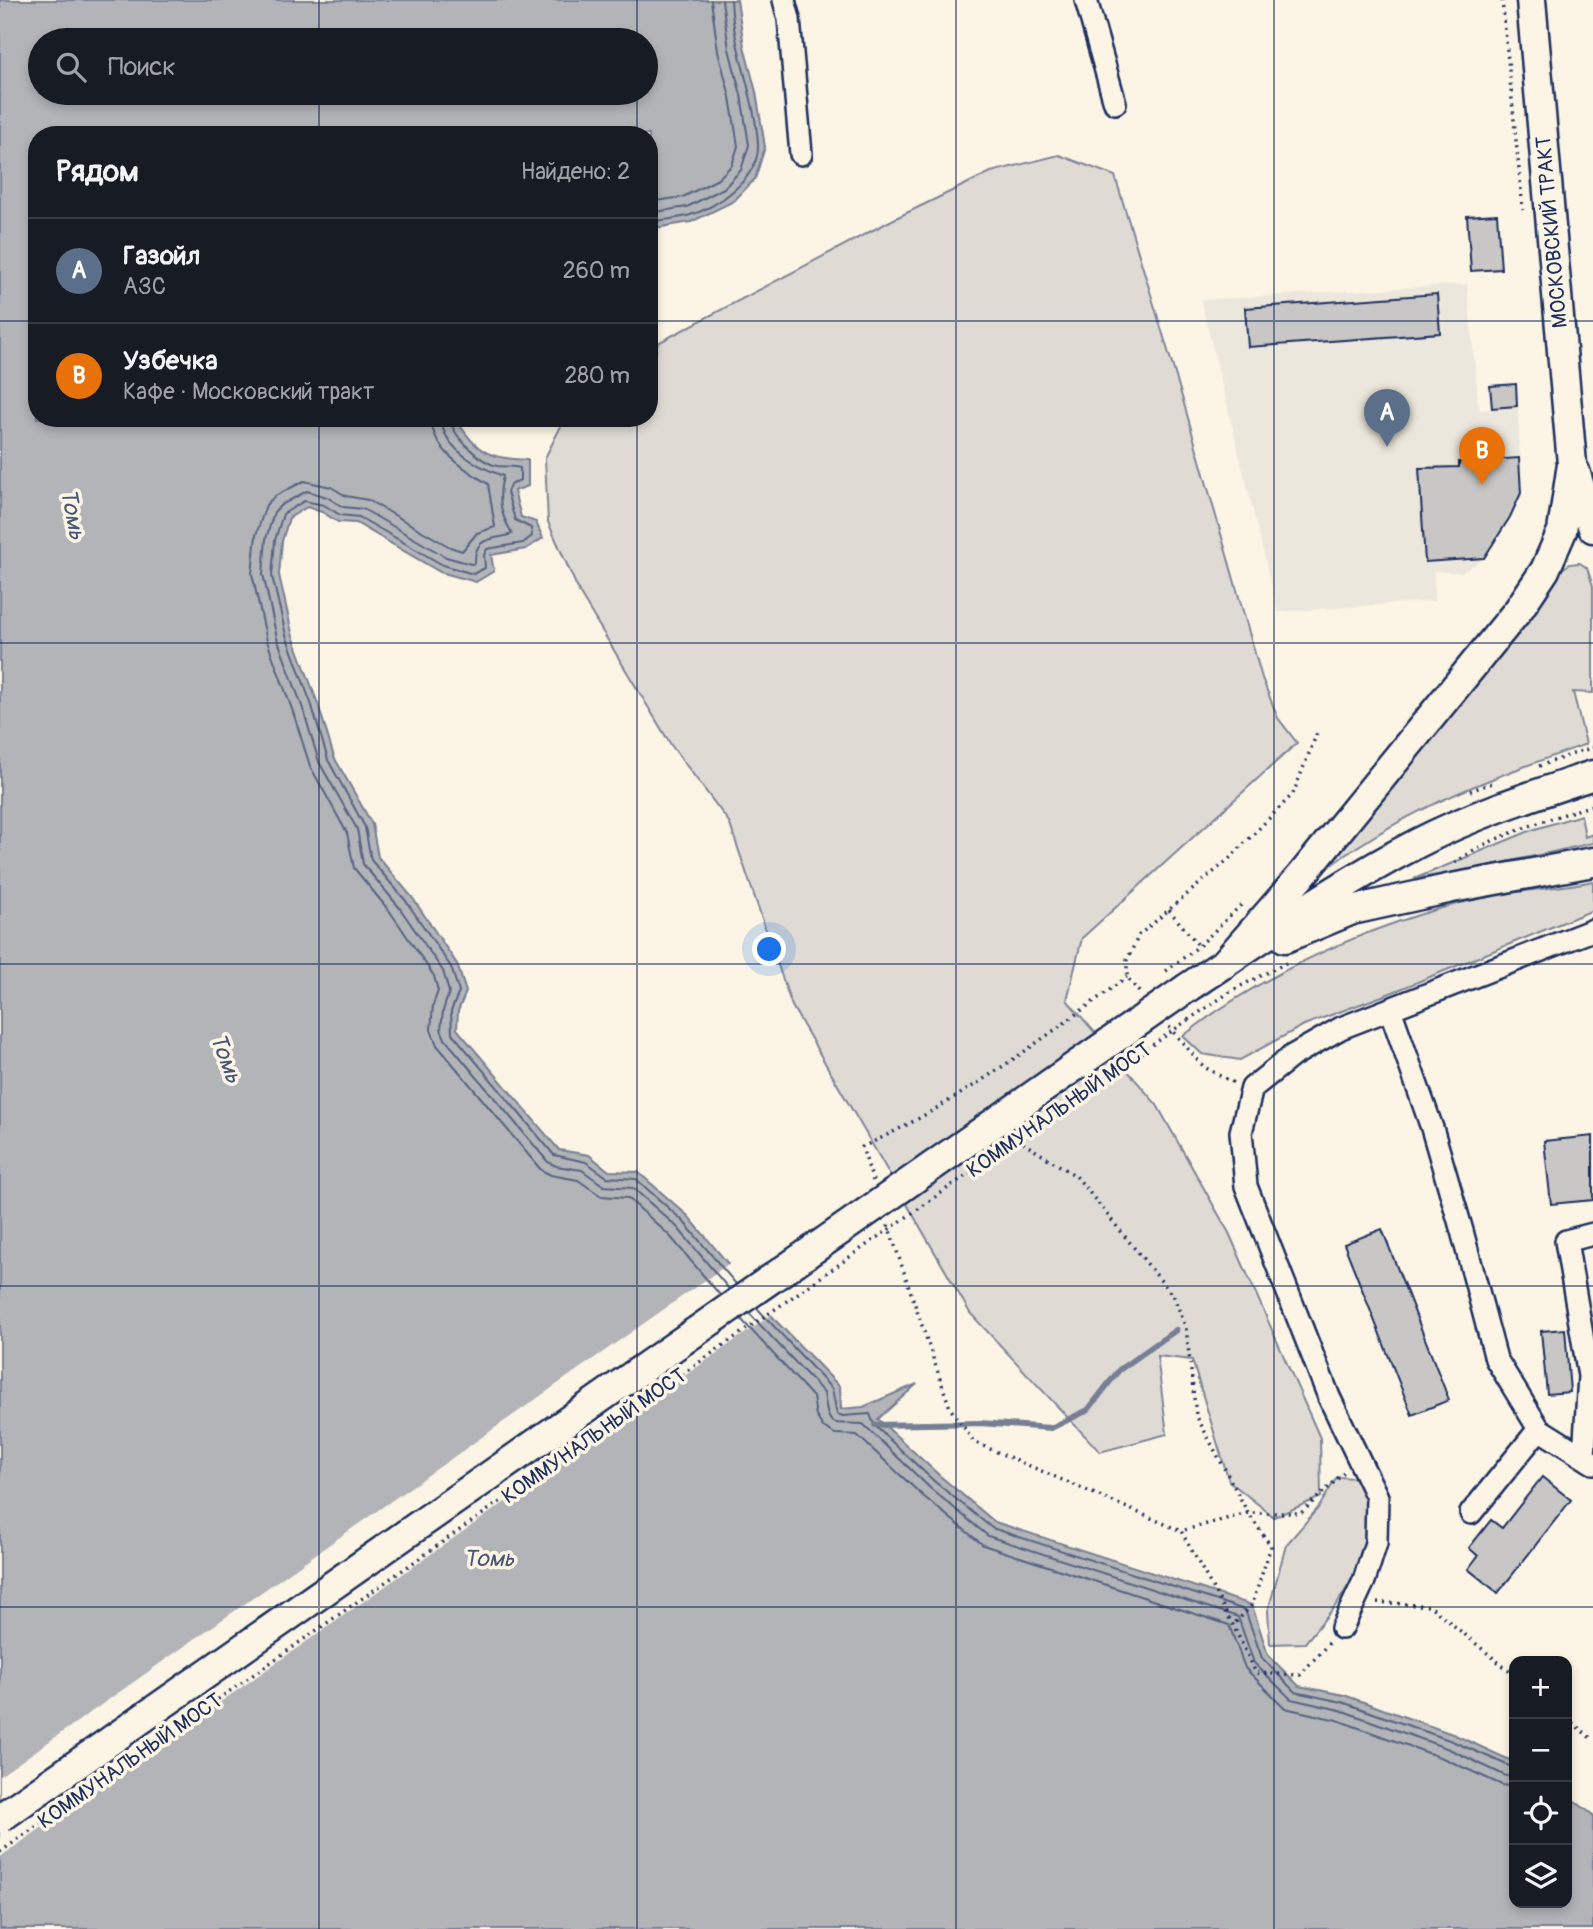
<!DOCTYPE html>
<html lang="ru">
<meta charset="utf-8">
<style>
body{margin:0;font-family:Pangolin,sans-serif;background:#242831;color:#f1f3f6}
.controls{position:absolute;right:21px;bottom:21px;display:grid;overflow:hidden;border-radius:14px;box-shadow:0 4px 10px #0003}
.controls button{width:63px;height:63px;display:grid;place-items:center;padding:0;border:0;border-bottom:2px solid #363941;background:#171b24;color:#f1f3f6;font:35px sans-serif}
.you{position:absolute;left:770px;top:950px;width:24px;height:24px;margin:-18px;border:5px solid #fff;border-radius:50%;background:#1a73e8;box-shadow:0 0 0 10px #1a73e833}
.badge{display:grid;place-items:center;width:46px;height:46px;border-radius:50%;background:#1f6fb2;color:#fff;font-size:23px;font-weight:700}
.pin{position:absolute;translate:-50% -58px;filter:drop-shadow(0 2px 4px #0008)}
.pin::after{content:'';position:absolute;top:37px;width:24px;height:21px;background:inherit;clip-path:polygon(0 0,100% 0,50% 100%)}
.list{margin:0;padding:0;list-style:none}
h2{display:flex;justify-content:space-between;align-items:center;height:91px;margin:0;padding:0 28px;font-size:30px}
h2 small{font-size:23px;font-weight:400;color:#9ea1a6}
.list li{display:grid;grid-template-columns:46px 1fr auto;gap:21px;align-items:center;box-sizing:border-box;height:105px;padding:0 28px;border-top:2px solid #363941}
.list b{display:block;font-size:26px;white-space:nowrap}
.list p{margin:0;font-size:23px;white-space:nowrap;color:#9ea1a6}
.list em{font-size:23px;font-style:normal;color:#9ea1a6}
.icon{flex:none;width:38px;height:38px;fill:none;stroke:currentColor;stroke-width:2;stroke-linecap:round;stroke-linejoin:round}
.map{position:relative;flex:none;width:1593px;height:1929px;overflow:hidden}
.search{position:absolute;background:#171b24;box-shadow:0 4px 10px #0003;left:28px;top:28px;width:630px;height:77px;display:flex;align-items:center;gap:18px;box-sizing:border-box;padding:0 24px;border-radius:38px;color:#9ea1a6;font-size:26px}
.panel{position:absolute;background:#171b24;box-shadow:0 4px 10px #0003;left:28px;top:126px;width:630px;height:301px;border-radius:28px}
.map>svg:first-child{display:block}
</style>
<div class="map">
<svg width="1593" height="1929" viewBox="0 0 1593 1929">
<rect width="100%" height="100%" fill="#fcf5e5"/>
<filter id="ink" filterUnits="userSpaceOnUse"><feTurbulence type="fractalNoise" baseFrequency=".0143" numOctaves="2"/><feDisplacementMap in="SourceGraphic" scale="14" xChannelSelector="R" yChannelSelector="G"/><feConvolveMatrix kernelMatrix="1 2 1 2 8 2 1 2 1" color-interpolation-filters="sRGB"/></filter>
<g filter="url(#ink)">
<path fill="#ece7dc" d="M1467,284L1479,410L1518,408L1521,493L1510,517L1484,558L1462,573L1434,571V601L1278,612L1201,300Z"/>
<path fill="#dfdbd4" stroke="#7d8599" stroke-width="2" d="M1059,155L1115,176L1182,397L1262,678L1278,718L1297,743L1082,938L1067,1000L1157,1105L1229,1233L1320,1438L1321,1497L1274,1517L1229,1481L1192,1360L1157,1356L1167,1434L1100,1452L970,1313L792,1006L729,822L671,745L580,594L548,522L545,458L565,418H649V374L658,343L894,219L991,172Z
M1580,563L1587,568L1593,586V693L1573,692L1586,744C1489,779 1398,811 1317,876L1557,572L1570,564Z
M1581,815L1585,837L1593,834V843L1489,866L1414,879L1532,830Z
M1593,881V910L1393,992L1304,1025L1240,1060L1202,1054L1183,1036C1266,971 1374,923 1477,899C1515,890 1555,889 1593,881Z
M1337,1477L1355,1478L1369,1493L1366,1558L1336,1605L1305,1643L1270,1644L1268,1611L1286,1545L1319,1507Z"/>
<path fill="#b2b4b8" stroke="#767f94" stroke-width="2" fill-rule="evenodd" d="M0,0H737L744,46L756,92L765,147L755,179L734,201L691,222L649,229V135H37V418H455C478,453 487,458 528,460V486L514,491L521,517L536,522L543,538L526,549L491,555L494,571L476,582L440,572L356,523L338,522L322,512L307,507L289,518L282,541L279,575L292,633L318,704L334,757L372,824L378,857L412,897L457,964L466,992L458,1011L457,1029L559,1150L589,1155L609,1171L638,1172L688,1216L777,1322L840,1387L841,1409L863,1407L917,1384L878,1419L940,1476L995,1522L1252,1605L1268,1655L1299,1686L1344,1695L1455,1735L1514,1762V1903H1567V1795L1593,1815V1929H0ZM40,40H646V93H40Z"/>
<path fill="#fcf5e5" d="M731,1262L774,1313L0,1857V1776Z"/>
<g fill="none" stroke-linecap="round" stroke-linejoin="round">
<path stroke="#576482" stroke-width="2" d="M649,202L683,197L718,179L732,165L738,146L730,97L718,51L711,0
M649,213L687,207L724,188L741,170L749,145L741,95L729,49L722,0
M649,222C662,220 675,219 687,216C717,208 760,178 758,144C755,95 733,49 731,0
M431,418C432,450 465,469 488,484L495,527L477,533L462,551L450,547L368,500L346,496L331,487L304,481L275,496L266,505L256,535L252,574L267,641L293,712L310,766L347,833L354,868L391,913L434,976L438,991L433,1005L431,1030L437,1045L541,1170L551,1175L578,1180L601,1196L628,1198L669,1235L720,1295
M441,418C443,449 479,467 503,476C499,491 499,509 507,524C509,528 511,531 512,534C493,541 474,535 475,563L471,564L446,557L363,509L343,507L327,497L307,491L281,505L274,512L266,539L263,574L277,638L303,709L319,762L357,829L363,864L399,907L443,971L449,992L443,1011L441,1029L445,1039L548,1162L556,1166L582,1170L604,1186L633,1188L677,1227L729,1289
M450,418C452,436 480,462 497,466C505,467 513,466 520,468V480L510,485L507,492L515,520L531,528L532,536L523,543L487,549L484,555L485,568L473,574L443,565L359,517L340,515L324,505L304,501L283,514L275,540L272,576L286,635L312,706L328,760L365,827L371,860L406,901L451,967L459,992L451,1011L452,1033L554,1155L586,1162L607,1177L636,1179L683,1221L736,1284
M757,1308L832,1389L837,1414L843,1416L870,1414L874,1425L935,1482L992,1528L1245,1610L1262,1658L1295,1692L1342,1702L1452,1741L1514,1768
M749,1313L824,1393C829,1430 829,1422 863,1424L930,1488L988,1536L1238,1617L1254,1663L1291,1699L1340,1710L1449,1749L1506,1776L1514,1777
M741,1319L813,1397L816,1416L823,1427L835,1434L857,1435L923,1496L983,1545L1229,1625L1245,1668L1285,1708L1337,1720L1445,1759L1502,1785L1514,1787"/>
<path stroke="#767f94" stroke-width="6" d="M875,1425L979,1423L1051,1428L1088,1410L1119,1370L1176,1330"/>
</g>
<path fill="#c8c7c6" stroke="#1b2f5e" stroke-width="2" d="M1497,214L1501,269L1471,271L1467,216Z
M1437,294L1440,333L1248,347L1245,308Z
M1516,384L1517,406L1492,408L1490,386Z
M1519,458L1521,493L1510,517L1484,558L1425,562L1419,468L1459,467V462Z
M1593,1136V1200L1551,1204L1544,1141Z
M1382,1229L1449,1400L1412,1415L1344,1244Z
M1565,1329L1570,1392L1547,1394L1541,1331Z
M1542,1477L1571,1500L1498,1593L1468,1569L1478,1556L1469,1548L1491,1520L1502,1528Z"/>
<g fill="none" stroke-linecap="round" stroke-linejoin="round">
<g stroke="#1b2f5e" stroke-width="26">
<path id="minor" d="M784,0L789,19L801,154
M1086,0L1115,103
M1390,1009L1432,1128L1462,1231L1496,1359L1539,1429L1593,1463
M1584,1456L1589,1376L1566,1241L1593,1234
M1471,1513L1539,1429
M1342,1628L1364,1581L1376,1543L1377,1497L1329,1397L1246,1186L1241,1132L1252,1088L1292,1056L1341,1028L1593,930"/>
</g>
<g stroke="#1b2f5e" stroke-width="33">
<path id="major" d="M1575,471L1593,528
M1285,938L1352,910L1452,888L1593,862
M1224,964L1301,876L1519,609L1545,570L1562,531L1572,464L1531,0
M1187,988C1263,938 1337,885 1418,843C1474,814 1534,795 1593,775"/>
</g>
<path stroke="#1b2f5e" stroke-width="3.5" stroke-dasharray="2 5" stroke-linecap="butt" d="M1502,0L1523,210
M1539,766L1593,747
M1470,791L1492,783
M1455,863C1480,840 1558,816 1593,805
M1169,910L1199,946
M1166,971L1199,946L1242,904
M1139,992L1127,977V960L1139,935L1229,859L1293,794L1317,733
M1188,1020L1233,990L1286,963
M1169,1027L1204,1067L1234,1083
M1017,1139L1076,1176L1174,1297L1186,1328L1196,1415L1248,1513L1271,1546L1252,1605L1233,1625
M873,1181L862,1147C959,1103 1041,1040 1127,977
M888,1225L950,1408L974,1442L1181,1531
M1377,1602L1430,1606L1514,1675
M1329,1643L1300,1675L1256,1673L1233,1625L1181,1531L1248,1513H1301L1344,1473
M1567,1718L1593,1740"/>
<use href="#minor" stroke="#fcf5e5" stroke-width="21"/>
<use href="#major" stroke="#fcf5e5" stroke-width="28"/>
<g stroke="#1b2f5e" stroke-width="33" stroke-linecap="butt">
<path id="major-bridge" d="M0,1818L1187,988"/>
</g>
<path stroke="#1b2f5e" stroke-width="3.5" stroke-dasharray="2 5" stroke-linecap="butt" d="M0,1852L1188,1020"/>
<use href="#major-bridge" stroke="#fcf5e5" stroke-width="28"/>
</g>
</g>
<path fill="none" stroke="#1b2f5e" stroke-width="2" stroke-opacity="0.55" d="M319,0V40M637,0V40M956,0V1929M1274,0V1929M319,93V135M637,93V135M0,321H37M649,321H1593M319,418V1929M637,418V1929M0,643H1593M0,964H1593M0,1286H1593M0,1607H1593"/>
<g text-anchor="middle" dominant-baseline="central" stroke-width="7" stroke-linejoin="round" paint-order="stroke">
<g font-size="21" fill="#1b2f5e" stroke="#fcf5e5">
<text transform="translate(1552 232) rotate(-95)">МОСКОВСКИЙ ТРАКТ</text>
<text transform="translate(1059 1110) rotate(-35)">КОММУНАЛЬНЫЙ МОСТ</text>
<text transform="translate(594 1436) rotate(-35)">КОММУНАЛЬНЫЙ МОСТ</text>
<text transform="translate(130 1761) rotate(-35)">КОММУНАЛЬНЫЙ МОСТ</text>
</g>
<g font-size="23" font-style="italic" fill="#485779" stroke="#fcf5e5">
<text transform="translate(73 514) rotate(79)">Томь</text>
<text transform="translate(226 1058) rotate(69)">Томь</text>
<text x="489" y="1558">Томь</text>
</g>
</g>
</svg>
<div class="controls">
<button>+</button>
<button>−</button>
<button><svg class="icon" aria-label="locate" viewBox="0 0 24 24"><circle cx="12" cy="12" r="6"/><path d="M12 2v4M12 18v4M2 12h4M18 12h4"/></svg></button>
<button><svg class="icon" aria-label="layers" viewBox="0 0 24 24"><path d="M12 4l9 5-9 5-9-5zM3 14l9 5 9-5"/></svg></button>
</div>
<div class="you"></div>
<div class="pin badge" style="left:1387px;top:447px;background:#5c6f8a">A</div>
<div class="pin badge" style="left:1482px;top:485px;background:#e8710a">B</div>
<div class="search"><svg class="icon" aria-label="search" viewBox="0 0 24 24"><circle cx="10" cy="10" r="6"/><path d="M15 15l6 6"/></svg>Поиск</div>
<section class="panel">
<h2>Рядом<small>Найдено: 2</small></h2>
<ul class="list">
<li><span class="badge" style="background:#5c6f8a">A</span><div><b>Газойл</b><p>АЗС</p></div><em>260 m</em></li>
<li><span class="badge" style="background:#e8710a">B</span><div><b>Узбечка</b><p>Кафе · Московский тракт</p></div><em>280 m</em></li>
</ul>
</section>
</div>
